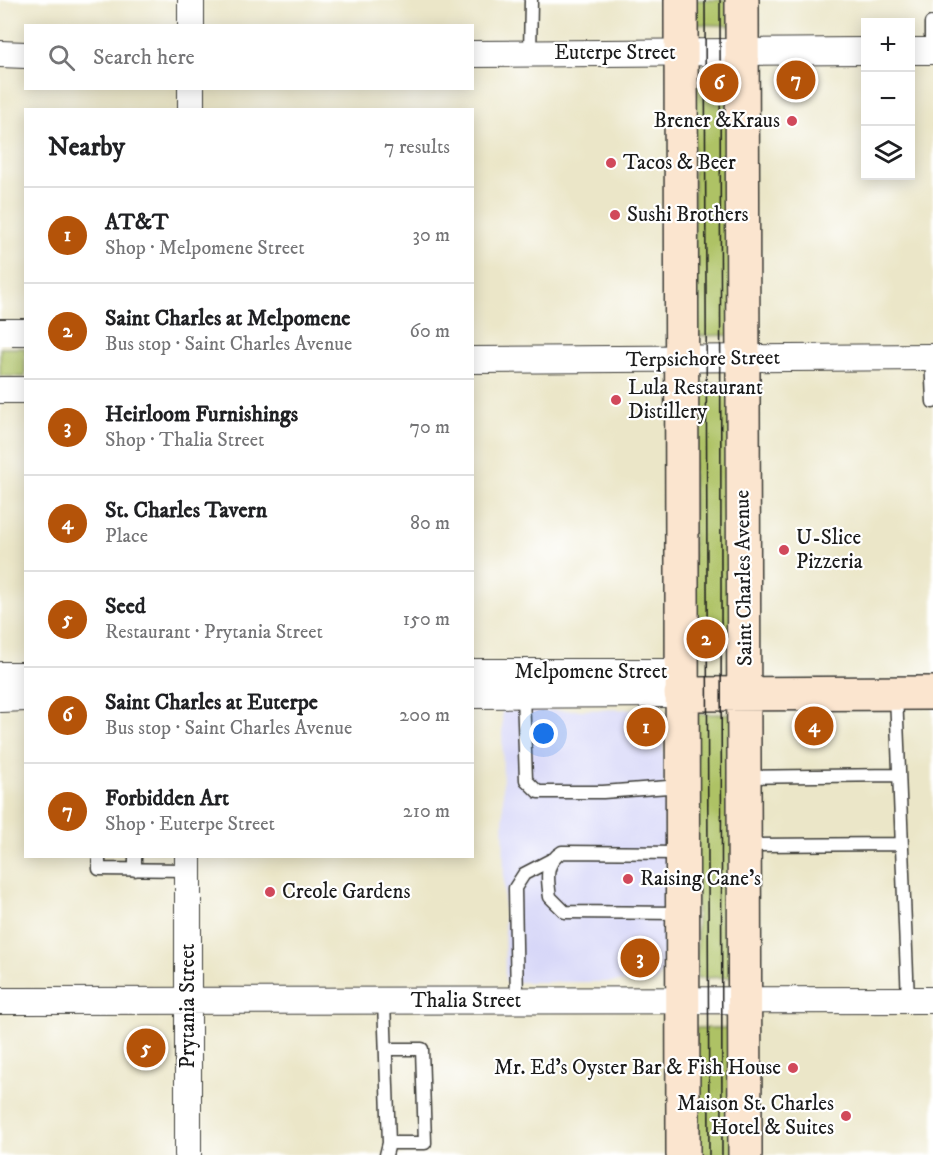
<!DOCTYPE html>
<meta charset="utf-8">
<style>
body{margin:0;font-family:"IM FELL DW Pica",serif;background:#f6f6f6;color:#202124}
.controls{position:absolute;right:18px;top:18px;display:grid;overflow:hidden;border-radius:0px;box-shadow:0 3px 15px #0003}
.controls button{width:54px;height:54px;display:grid;place-items:center;padding:0;border:0;border-bottom:2px solid #e0e0e0;background:#fff;color:#202124;font:30px sans-serif}
.you{position:absolute;left:544px;top:734px;width:21px;height:21px;margin:-15px;border:4px solid #fff;border-radius:50%;background:#1a73e8;box-shadow:0 0 0 9px #1a73e833}
.badge{display:grid;place-items:center;width:39px;height:39px;border-radius:50%;background:#b45309;color:#fff;font-size:20px;font-weight:700}
.pin{position:absolute;translate:-50% -50%;border:3px solid #fff;box-shadow:0 2px 6px #0006}
.list{margin:0;padding:0;list-style:none}
h2{display:flex;justify-content:space-between;align-items:center;height:78px;margin:0;padding:0 24px;font-size:26px}
h2 small{font-size:20px;font-weight:400;color:#757577}
.list li{display:grid;grid-template-columns:39px 1fr auto;gap:18px;align-items:center;box-sizing:border-box;height:96px;padding:0 24px;border-top:2px solid #e0e0e0}
.list b{display:block;font-size:22px;white-space:nowrap}
.list p{margin:0;font-size:20px;white-space:nowrap;color:#757577}
.list em{font-size:20px;font-style:normal;color:#757577}
.icon{flex:none;width:33px;height:33px;fill:none;stroke:currentColor;stroke-width:2;stroke-linecap:round;stroke-linejoin:round}
.map{position:relative;flex:none;width:933px;height:1155px;overflow:hidden}
.search{position:absolute;background:#fff;box-shadow:0 3px 15px #0003;left:24px;top:24px;width:450px;height:66px;display:flex;align-items:center;gap:15px;box-sizing:border-box;padding:0 21px;border-radius:0px;color:#757577;font-size:22px}
.panel{position:absolute;background:#fff;box-shadow:0 3px 15px #0003;left:24px;top:108px;width:450px;height:750px;border-radius:0px}
.map>svg:first-child{display:block}
</style>
<div class="map">
<svg width="933" height="1155" viewBox="0 0 933 1155">
<rect width="100%" height="100%" fill="#fff"/>
<filter id="ink" filterUnits="userSpaceOnUse"><feTurbulence type="fractalNoise" baseFrequency=".0167" numOctaves="2"/><feDisplacementMap in="SourceGraphic" scale="12" xChannelSelector="R" yChannelSelector="G"/><feConvolveMatrix kernelMatrix="1 2 1 2 8 2 1 2 1" color-interpolation-filters="sRGB"/></filter>
<filter id="wash" filterUnits="userSpaceOnUse"><feTurbulence type="fractalNoise" baseFrequency=".008" numOctaves="4" result="noise"/><feDisplacementMap in="SourceGraphic" scale="24" xChannelSelector="R" yChannelSelector="G"/><feGaussianBlur stdDeviation="1.35" result="paint"/><feColorMatrix in="noise" values="0 0 0 0 0 0 0 0 0 0 0 0 0 0 0 0 0 1.4 0 .05"/><feComposite in="paint" operator="in"/></filter>
<g filter="url(#wash)">
<rect width="100%" height="100%" fill="#ebe6c8"/>
<path fill="#d7d7f8" d="M655,709L663,719L668,964L655,982H505L502,711Z"/>
<path fill="#aec265" stroke="#656f40" stroke-width="1.5" d="M695,0H734V26L695,24Z
M693,74L731,75L734,335L695,336Z
M0,348H25V377L0,376Z
M732,383L737,644L693,643V384Z
M696,714H734L735,977L697,978Z
M696,1028H734L735,1155H697Z"/>
</g>
<g filter="url(#ink)">
<g fill="none" stroke-linecap="round" stroke-linejoin="round">
<g stroke="#3b3a36" stroke-width="15">
<path id="lane" d="M931,51V23
M530,54L531,0
M931,357L933,402
M523,694L526,780L538,792H603L681,786
M896,694L908,1001
M745,777L897,775
M746,845L901,844
M681,853L562,852C545,862 547,878 550,897L565,912L682,913
M99,856V869L188,870
M135,856V870
M384,1001L389,1143H425L422,1049H386
M517,1001L515,888L524,874L551,860
M386,1155L389,1143"/>
</g>
<g stroke="#3b3a36" stroke-width="28">
<path id="street" d="M191,0V26
M910,51H933
M0,54L26,55
M472,54L866,51
M191,110V88
M0,332H26
M472,360L933,357
M0,390H26
M472,672H682
M0,675H26
M472,695L681,694
M0,699L26,698
M188,856V1155
M0,1001L933,1000"/>
</g>
<g stroke="#3b3a36" stroke-width="36">
<path id="secondary" d="M681,0L683,1155
M742,0L745,1155
M681,694L933,693"/>
</g>
<use href="#lane" stroke="#fff" stroke-width="12"/>
<use href="#street" stroke="#fff" stroke-width="26"/>
<use href="#secondary" stroke="#fbe5cf" stroke-width="33"/>
<path stroke="#1c1c1c" stroke-width="1.5" d="M705,0L709,1155
M720,0L722,1155"/>
</g>
</g>
<g fill="#d1495b" stroke="#fff" stroke-width="2">
<circle cx="792" cy="121" r="6"/>
<circle cx="611" cy="163" r="6"/>
<circle cx="615" cy="215" r="6"/>
<circle cx="616" cy="400" r="6"/>
<circle cx="784" cy="550" r="6"/>
<circle cx="628" cy="879" r="6"/>
<circle cx="270" cy="892" r="6"/>
<circle cx="793" cy="1068" r="6"/>
<circle cx="846" cy="1116" r="6"/>
</g>
<g text-anchor="middle" dominant-baseline="central" stroke-width="4.5" stroke-linejoin="round" paint-order="stroke">
<g font-size="21" fill="#1c1c1c" stroke="#fff">
<text x="615" y="53">Euterpe Street</text>
<text transform="translate(703 359) rotate(-1)">Terpsichore Street</text>
<text transform="translate(744 578) rotate(-91)">Saint Charles Avenue</text>
<text x="591" y="672">Melpomene Street</text>
<text x="466" y="1001">Thalia Street</text>
<text transform="translate(188 1006) rotate(-90)">Prytania Street</text>
</g>
<g font-size="21" fill="#1c1c1c" stroke="#fff" text-anchor="start">
<text x="780" y="121" text-anchor="end">Brener &amp;Kraus</text>
<text x="623" y="163">Tacos &amp; Beer</text>
<text x="627" y="215">Sushi Brothers</text>
<text x="628" y="388">Lula Restaurant<tspan x="628" dy="24">Distillery</tspan></text>
<text x="796" y="538">U-Slice<tspan x="796" dy="24">Pizzeria</tspan></text>
<text x="640" y="879">Raising Cane's</text>
<text x="282" y="892">Creole Gardens</text>
<text x="781" y="1068" text-anchor="end">Mr. Ed's Oyster Bar &amp; Fish House</text>
<text x="834" y="1104" text-anchor="end">Maison St. Charles<tspan x="834" dy="24">Hotel &amp; Suites</tspan></text>
</g>
</g>
</svg>
<div class="controls">
<button>+</button>
<button>−</button>
<button><svg class="icon" aria-label="layers" viewBox="0 0 24 24"><path d="M12 4l9 5-9 5-9-5zM3 14l9 5 9-5"/></svg></button>
</div>
<div class="you"></div>
<div class="pin badge" style="left:646px;top:727px">1</div>
<div class="pin badge" style="left:706px;top:639px">2</div>
<div class="pin badge" style="left:640px;top:958px">3</div>
<div class="pin badge" style="left:814px;top:726px">4</div>
<div class="pin badge" style="left:146px;top:1048px">5</div>
<div class="pin badge" style="left:719px;top:83px">6</div>
<div class="pin badge" style="left:796px;top:80px">7</div>
<div class="search"><svg class="icon" aria-label="search" viewBox="0 0 24 24"><circle cx="10" cy="10" r="6"/><path d="M15 15l6 6"/></svg>Search here</div>
<section class="panel">
<h2>Nearby<small>7 results</small></h2>
<ul class="list">
<li><span class="badge">1</span><div><b>AT&amp;T</b><p>Shop · Melpomene Street</p></div><em>30 m</em></li>
<li><span class="badge">2</span><div><b>Saint Charles at Melpomene</b><p>Bus stop · Saint Charles Avenue</p></div><em>60 m</em></li>
<li><span class="badge">3</span><div><b>Heirloom Furnishings</b><p>Shop · Thalia Street</p></div><em>70 m</em></li>
<li><span class="badge">4</span><div><b>St. Charles Tavern</b><p>Place</p></div><em>80 m</em></li>
<li><span class="badge">5</span><div><b>Seed</b><p>Restaurant · Prytania Street</p></div><em>150 m</em></li>
<li><span class="badge">6</span><div><b>Saint Charles at Euterpe</b><p>Bus stop · Saint Charles Avenue</p></div><em>200 m</em></li>
<li><span class="badge">7</span><div><b>Forbidden Art</b><p>Shop · Euterpe Street</p></div><em>210 m</em></li>
</ul>
</section>
</div>
